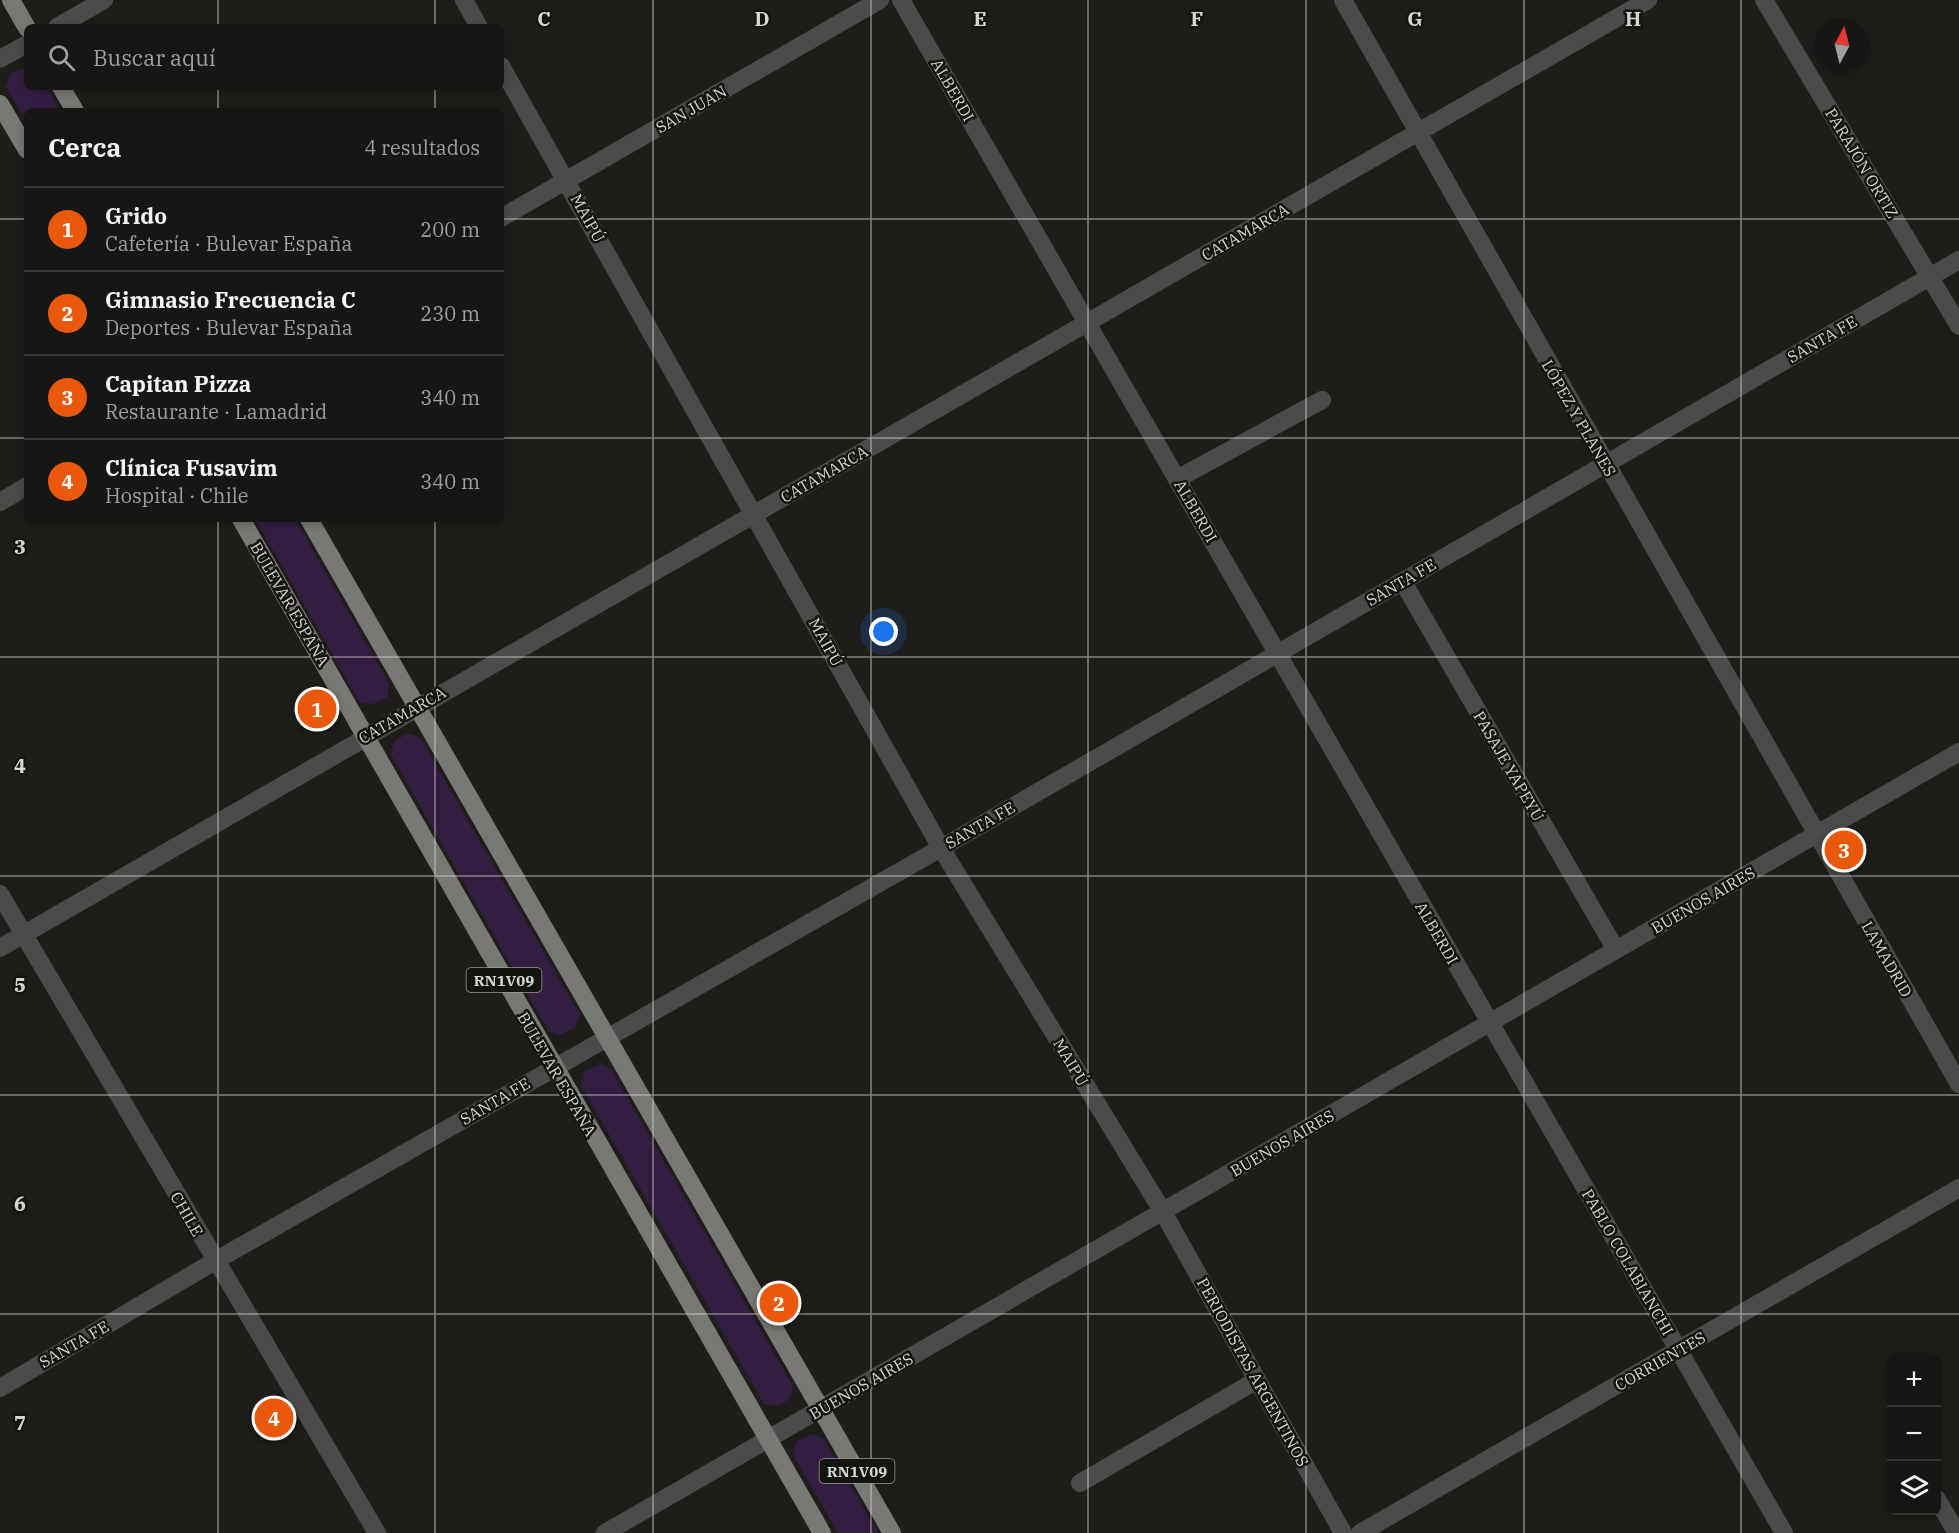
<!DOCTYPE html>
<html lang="es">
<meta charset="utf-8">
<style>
body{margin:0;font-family:"IBM Plex Serif",serif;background:#232322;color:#f1f3f6}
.controls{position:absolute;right:18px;bottom:18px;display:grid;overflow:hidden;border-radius:9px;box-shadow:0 3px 9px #0003}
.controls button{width:54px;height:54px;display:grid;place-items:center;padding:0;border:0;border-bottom:2px solid #353534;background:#161614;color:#f1f3f6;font:30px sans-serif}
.compass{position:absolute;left:1815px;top:18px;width:54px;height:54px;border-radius:50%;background:#161614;box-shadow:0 3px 9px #0003;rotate:7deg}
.you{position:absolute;left:884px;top:632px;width:21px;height:21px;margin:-15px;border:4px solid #fff;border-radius:50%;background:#1a73e8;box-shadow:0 0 0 9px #1a73e833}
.badge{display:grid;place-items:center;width:39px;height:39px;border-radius:50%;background:#ea580c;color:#fff;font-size:20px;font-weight:700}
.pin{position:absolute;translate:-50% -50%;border:3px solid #fff;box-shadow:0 2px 6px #0006}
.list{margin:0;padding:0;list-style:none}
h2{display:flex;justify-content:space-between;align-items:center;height:78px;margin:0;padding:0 24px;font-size:26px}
h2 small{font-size:20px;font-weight:400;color:#9e9fa0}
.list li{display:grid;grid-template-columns:39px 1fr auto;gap:18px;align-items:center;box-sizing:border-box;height:84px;padding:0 24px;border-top:2px solid #353534}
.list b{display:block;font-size:22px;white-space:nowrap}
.list p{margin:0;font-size:20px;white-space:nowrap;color:#9e9fa0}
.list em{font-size:20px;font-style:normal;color:#9e9fa0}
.icon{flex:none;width:33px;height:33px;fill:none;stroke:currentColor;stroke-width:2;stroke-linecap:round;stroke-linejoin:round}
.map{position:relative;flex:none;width:1959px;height:1533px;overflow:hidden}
.search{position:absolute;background:#161614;box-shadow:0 3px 9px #0003;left:24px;top:24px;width:480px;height:66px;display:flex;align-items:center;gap:15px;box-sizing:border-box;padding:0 21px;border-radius:9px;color:#9e9fa0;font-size:22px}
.panel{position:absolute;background:#161614;box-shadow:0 3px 9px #0003;left:24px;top:108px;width:480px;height:414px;border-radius:9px}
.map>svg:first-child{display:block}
</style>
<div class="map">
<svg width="1959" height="1533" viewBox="0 0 1959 1533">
<rect width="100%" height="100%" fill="#1e1d1a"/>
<path fill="#331d41" d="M27,66V87H46L60,111H27V123L6,87L10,74Z
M255,519H295L389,683L387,697L373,704L360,703Z
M407,734H412L421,739L580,1015L575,1028L559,1035L549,1032L391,755L394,741Z
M602,1064L611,1069L793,1386L790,1399L777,1406L764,1404L581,1086L584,1071Z
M812,1434L823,1438L878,1533H838L793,1455L797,1441Z"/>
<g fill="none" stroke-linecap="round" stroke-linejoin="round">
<path stroke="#4b4b49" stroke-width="18" d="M464,0L479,27
M901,0L1784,1533
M1343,0L1959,1084
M1764,0L1959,326
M57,27L104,0
M0,59L27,44
M501,66L941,848L1163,1212L1343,1533
M501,218L880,0
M1177,479L1322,400
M0,502L27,486
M1403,582L1616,950
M0,894L377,1533
M0,948L1648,0
M0,1388L215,1261L941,848L1959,260
M1080,1483L1257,1380
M1936,1498L1957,1533
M605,1533L1959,752
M1360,1533L1959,1188"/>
<path stroke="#797875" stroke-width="18" d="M11,0L27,28
M61,87L75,111
M0,104L27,150
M241,519L822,1533
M309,519L892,1533"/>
</g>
<path fill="none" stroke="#d6d5d3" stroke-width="1.5" stroke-opacity="0.55" d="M218,0V27M435,0V27M653,0V1533M871,0V1533M1088,0V1533M1306,0V1533M1524,0V1533M1741,0V1533M218,87V111M435,87V111M0,219H27M501,219H1959M0,438H27M501,438H1959M218,519V1533M435,519V1533M0,657H1959M0,876H1959M0,1095H1959M0,1314H1959"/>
<g text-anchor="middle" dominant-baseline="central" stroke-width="5" stroke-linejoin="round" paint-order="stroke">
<g fill="#151411" stroke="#9c9b99" stroke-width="1.5">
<rect x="466.5" y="968" width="75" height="24" rx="4.5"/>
<rect x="819.5" y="1459" width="75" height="24" rx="4.5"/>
</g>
<g font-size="15" font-weight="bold" fill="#d6d5d3">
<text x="504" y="980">RN1V09</text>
<text x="857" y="1471">RN1V09</text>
</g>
<g font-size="16" fill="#d6d5d3" stroke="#151411">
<text transform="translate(953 90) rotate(60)">ALBERDI</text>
<text transform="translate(691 109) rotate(-30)">SAN JUAN</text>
<text transform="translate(1862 163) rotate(59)">PARAJÓN ORTIZ</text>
<text transform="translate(588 218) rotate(61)">MAIPÚ</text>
<text transform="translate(1245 232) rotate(-30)">CATAMARCA</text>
<text transform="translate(1822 339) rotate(-30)">SANTA FE</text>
<text transform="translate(1579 418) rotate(60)">LÓPEZ Y PLANES</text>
<text transform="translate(824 474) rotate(-30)">CATAMARCA</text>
<text transform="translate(1196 511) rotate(60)">ALBERDI</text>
<text transform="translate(1401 582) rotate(-30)">SANTA FE</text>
<text transform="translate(290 604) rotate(60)">BULEVAR ESPAÑA</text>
<text transform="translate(826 642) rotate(61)">MAIPÚ</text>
<text transform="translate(402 715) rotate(-30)">CATAMARCA</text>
<text transform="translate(1509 766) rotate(60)">PASAJE YAPEYÚ</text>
<text transform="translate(980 825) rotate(-30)">SANTA FE</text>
<text transform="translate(1703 900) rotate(-30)">BUENOS AIRES</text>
<text transform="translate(1437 933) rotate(60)">ALBERDI</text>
<text transform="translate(1887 959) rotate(60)">LAMADRID</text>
<text transform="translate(1071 1062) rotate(59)">MAIPÚ</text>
<text transform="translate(557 1074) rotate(60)">BULEVAR ESPAÑA</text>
<text transform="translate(495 1101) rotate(-30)">SANTA FE</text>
<text transform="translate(1282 1143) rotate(-30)">BUENOS AIRES</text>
<text transform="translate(187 1214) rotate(60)">CHILE</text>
<text transform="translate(1628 1262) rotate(60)">PABLO COLABIANCHI</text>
<text transform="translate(74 1344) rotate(-30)">SANTA FE</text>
<text transform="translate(1660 1361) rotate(-30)">CORRIENTES</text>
<text transform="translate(1253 1372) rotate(61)">PERIODISTAS ARGENTINOS</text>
<text transform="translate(861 1386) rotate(-30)">BUENOS AIRES</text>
</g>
</g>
<g font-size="20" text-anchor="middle" font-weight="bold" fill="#d6d5d3" stroke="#151411" stroke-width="5" stroke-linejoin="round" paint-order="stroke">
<text x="544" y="26">C</text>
<text x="762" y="26">D</text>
<text x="980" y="26">E</text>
<text x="1197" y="26">F</text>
<text x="1415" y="26">G</text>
<text x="1633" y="26">H</text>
<text x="20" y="554">3</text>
<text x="20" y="773">4</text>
<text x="20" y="992">5</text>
<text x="20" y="1211">6</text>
<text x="20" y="1430">7</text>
</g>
</svg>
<div class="controls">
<button>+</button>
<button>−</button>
<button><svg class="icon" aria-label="layers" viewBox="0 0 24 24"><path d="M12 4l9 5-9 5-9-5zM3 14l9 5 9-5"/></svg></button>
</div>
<svg class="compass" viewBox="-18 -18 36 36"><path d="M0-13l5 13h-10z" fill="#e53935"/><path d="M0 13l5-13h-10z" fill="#9e9fa0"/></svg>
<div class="you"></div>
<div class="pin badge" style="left:317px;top:709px">1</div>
<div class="pin badge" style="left:779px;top:1303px">2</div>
<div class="pin badge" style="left:1844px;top:850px">3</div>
<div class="pin badge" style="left:274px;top:1418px">4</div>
<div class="search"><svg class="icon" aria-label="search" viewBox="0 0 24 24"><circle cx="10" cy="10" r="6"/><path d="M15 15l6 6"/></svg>Buscar aquí</div>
<section class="panel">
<h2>Cerca<small>4 resultados</small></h2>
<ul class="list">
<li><span class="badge">1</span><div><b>Grido</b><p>Cafetería · Bulevar España</p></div><em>200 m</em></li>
<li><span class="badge">2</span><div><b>Gimnasio Frecuencia C</b><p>Deportes · Bulevar España</p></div><em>230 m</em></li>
<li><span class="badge">3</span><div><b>Capitan Pizza</b><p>Restaurante · Lamadrid</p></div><em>340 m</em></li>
<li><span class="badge">4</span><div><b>Clínica Fusavim</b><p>Hospital · Chile</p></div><em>340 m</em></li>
</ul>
</section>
</div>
